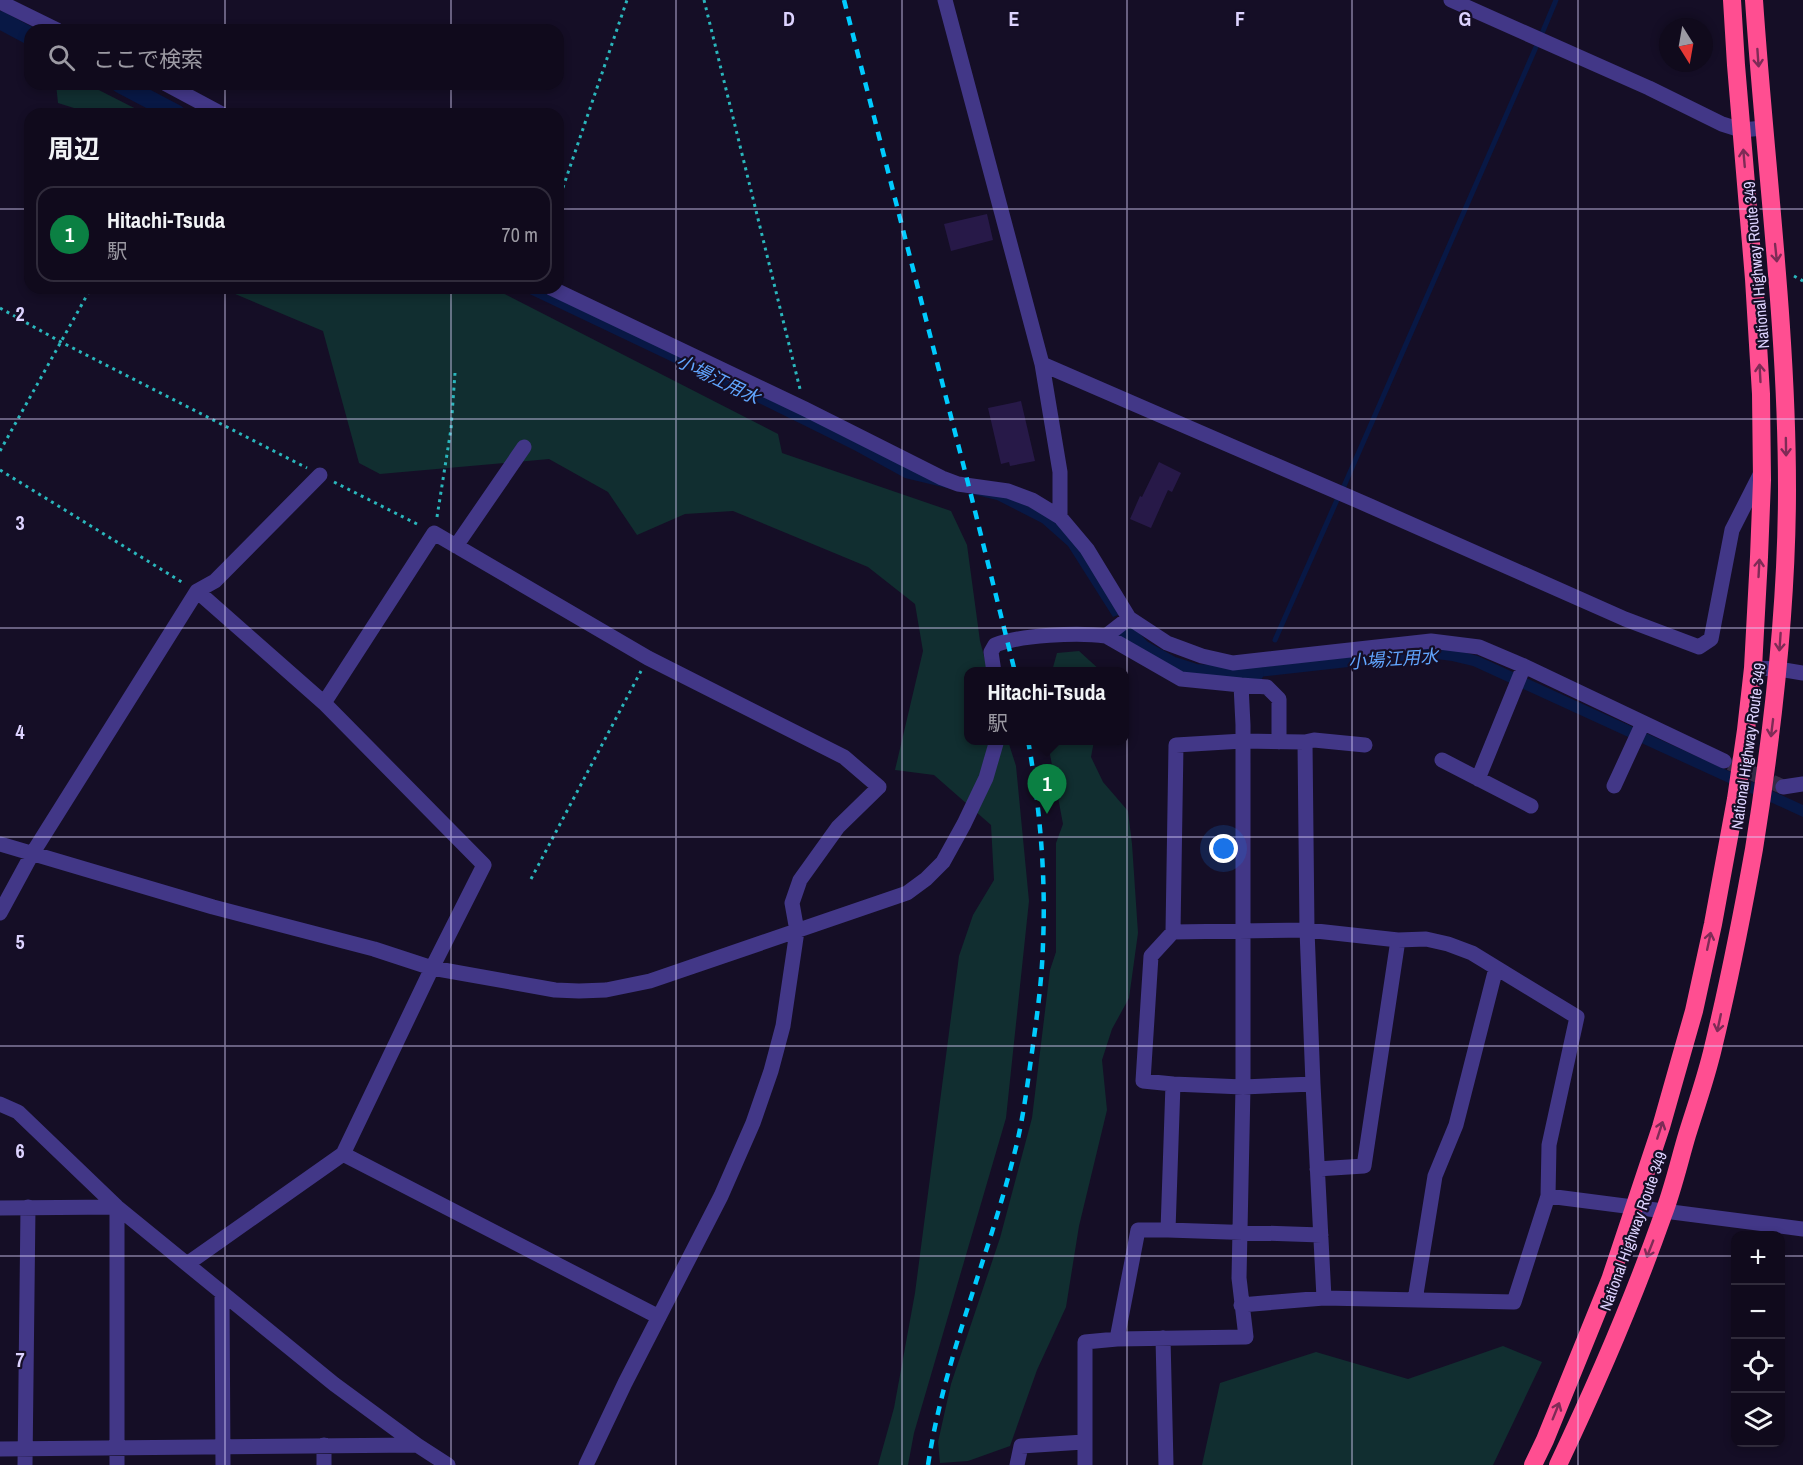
<!DOCTYPE html>
<html lang="ja">
<meta charset="utf-8">
<style>
body{margin:0;font-family:"Archivo Narrow","Noto Sans JP",sans-serif;background:#1e1829;color:#f1f3f6}
.controls{position:absolute;right:18px;bottom:18px;display:grid;overflow:hidden;border-radius:12px;box-shadow:0 3px 9px #0003}
.controls button{width:54px;height:54px;display:grid;place-items:center;padding:0;border:0;border-bottom:2px solid #302b3b;background:#100a1c;color:#f1f3f6;font:30px sans-serif}
.compass{position:absolute;left:1659px;top:18px;width:54px;height:54px;border-radius:50%;background:#100a1c;box-shadow:0 3px 9px #0003;rotate:169deg}
.you{position:absolute;left:1224px;top:849px;width:21px;height:21px;margin:-15px;border:4px solid #fff;border-radius:50%;background:#1a73e8;box-shadow:0 0 0 9px #1a73e833}
.badge{display:grid;place-items:center;width:39px;height:39px;border-radius:50%;background:#0b8043;color:#fff;font-size:20px;font-weight:700}
.pin{position:absolute;translate:-50% -50px;filter:drop-shadow(0 2px 3px #0008)}
.pin::after{content:'';position:absolute;top:32px;width:21px;height:18px;background:inherit;clip-path:polygon(0 0,100% 0,50% 100%)}
.popup{position:absolute;left:964px;top:667px;width:165px;height:78px;box-sizing:border-box;display:grid;place-content:center;border-radius:12px;background:#100a1c;filter:drop-shadow(0 2px 4px #0005);font-size:20px;white-space:nowrap;color:#9c9aa3}
.popup b{font-size:22px;color:#f1f3f6}
.popup::after{content:'';position:absolute;left:50%;top:100%;margin-left:-12px;border:12px solid transparent;border-top-color:#100a1c}
.list{margin:0;padding:0;list-style:none}
h2{display:flex;justify-content:space-between;align-items:center;height:78px;margin:0;padding:0 24px;font-size:26px}
h2 small{font-size:20px;font-weight:400;color:#9c9aa3}
.list li{display:grid;grid-template-columns:39px 1fr auto;gap:18px;align-items:center;box-sizing:border-box;height:96px;margin:0 12px 12px;padding:0 12px;border:2px solid #302b3b;border-radius:18px}
.list b{display:block;font-size:22px;white-space:nowrap}
.list p{margin:0;font-size:20px;white-space:nowrap;color:#9c9aa3}
.list em{font-size:20px;font-style:normal;color:#9c9aa3}
.icon{flex:none;width:33px;height:33px;fill:none;stroke:currentColor;stroke-width:2;stroke-linecap:round;stroke-linejoin:round}
.map{position:relative;flex:none;width:1803px;height:1465px;overflow:hidden}
.search{position:absolute;background:#100a1c;box-shadow:0 3px 9px #0003;left:24px;top:24px;width:540px;height:66px;display:flex;align-items:center;gap:15px;box-sizing:border-box;padding:0 21px;border-radius:18px;color:#9c9aa3;font-size:22px}
.panel{position:absolute;background:#100a1c;box-shadow:0 3px 9px #0003;left:24px;top:108px;width:540px;height:186px;border-radius:18px}
.map>svg:first-child{display:block}
</style>
<div class="map">
<svg width="1803" height="1465" viewBox="0 0 1803 1465">
<rect width="100%" height="100%" fill="#150e26"/>
<path fill="#112e30" d="M56,84H87L146,114H93L58,103Z
M228,288H493L778,434L782,453L951,511L967,545L980,641L988,671L969,672V740L1008,741L1016,766L1029,901L1006,1118L914,1433L908,1465H878L894,1408L915,1293L959,956L973,915L994,880L991,825L934,775L895,770L923,651L915,604L868,567L733,511L685,514L637,535L608,492L549,459L380,474L359,463L323,331L228,291Z
M1079,651L1101,671H1052L1057,653Z
M1051,741H1094L1091,757L1103,782L1128,811L1132,844L1138,933L1129,998L1112,1029L1102,1060L1107,1110L1079,1226L1066,1307L1037,1370L1010,1446L968,1461L940,1463L938,1442L951,1384L1000,1238L1032,1118L1050,970L1056,952V843L1063,824L1049,749Z
M1503,1346L1542,1362L1493,1465H1202L1220,1383L1316,1352L1408,1379Z"/>
<path fill="#081845" d="M517,288H538L860,442L908,469L1003,494L1049,517L1076,541L1121,614L1113,617L1068,546L1042,523L997,500L905,478L854,450L767,407Z
M1428,648L1456,650L1478,656L1803,805V817L1473,666L1452,661L1429,658L1231,680L1230,670Z"/>
<g fill="none" stroke-linecap="round" stroke-linejoin="round">
<path stroke="#081845" stroke-width="5" d="M1543,31L1556,0
M1344,486L1536,47
M1275,640L1337,500"/>
<path stroke="#081845" stroke-width="18" d="M0,20L30,36
M120,84L177,114
M1125,631L1142,649L1171,665L1196,673L1230,675L1255,673"/>
</g>
<path fill="#271948" d="M987,214L993,240L951,251L944,224Z
M1021,401L1035,461L1010,466L1009,462L1001,464L988,408Z
M1159,462L1181,473L1172,492L1168,490L1151,528L1130,519L1140,496L1142,497Z"/>
<g fill="none" stroke-linecap="round" stroke-linejoin="round">
<path stroke="#332c47" stroke-width="15" stroke-dasharray="15 8" stroke-linecap="butt" d="M1730,763L1783,787"/>
<path stroke="#2ab6bc" stroke-width="3" stroke-dasharray="3 4.5" stroke-linecap="butt" d="M704,0L800,389
M558,202L627,0
M1794,276L1803,281
M0,308L61,342L307,468
M0,451L91,288
M0,470L185,584
M334,482L419,525
M437,517L451,429L455,373
M531,879L641,671"/>
<path stroke="#423787" stroke-width="15" d="M945,0L1042,364L1060,472V517
M1451,0L1649,88L1722,124L1741,130L1764,128
M0,2L57,30
M166,84L222,114
M551,288L805,409L942,478L958,484L1008,491L1032,500L1060,517L1087,549L1129,618L1167,643L1202,656L1233,663L1431,641L1479,647L1524,666L1724,761
M1042,364L1370,506L1625,619L1699,647L1711,639L1732,530L1762,471
M456,546L524,447
M1753,668L1778,669L1803,673
M994,672L991,652L995,645C1020,635 1078,632 1106,636L1129,618
M1241,685L1267,687L1279,699V742
M324,703L434,533L648,658L844,757L879,787L838,827L800,880L792,903L797,931L783,1026L771,1071L753,1123L721,1196L625,1383L586,1465
M1305,742L1314,740L1365,745
M1442,760L1531,806
M1478,779L1524,666
M1614,786L1643,723
M1783,787L1803,784
M0,844L213,907L374,949L432,968L555,990L579,991L606,990L650,981L907,893L926,879L943,862L964,824L986,778L997,740
M0,913L32,854L197,591L215,581L320,475
M1173,1084L1143,1081L1151,956L1173,932
M0,1104L18,1112L117,1207L334,1384L417,1445L448,1465
M343,1154L659,1317
M1317,1169L1364,1166L1398,940
M1548,1196L1803,1229
M117,1207V1465
M0,1208L117,1207
M1168,1230L1321,1235
M187,1264L343,1154L432,968L484,865L324,703L197,591
M222,1293L223,1465
M1415,1300L1435,1176L1456,1125L1496,968
M1241,1305L1324,1298L1514,1302L1548,1196L1549,1145L1577,1017L1472,953L1448,944L1426,939L1398,940L1307,930L1173,932L1176,745L1243,741L1305,742L1307,930L1313,1084L1324,1298
M1163,1338L1166,1465
M1117,1339L1138,1230H1168L1173,1084L1243,1087L1313,1084
M0,1449L417,1445
M25,1465L28,1207
M324,1465V1445
M1017,1465L1021,1446L1084,1442
M1085,1465V1342L1117,1339L1246,1337L1239,1278L1243,1087V725L1241,685L1181,679L1106,636"/>
<path stroke="#ff4e91" stroke-width="18" d="M1533,1465L1545,1440L1610,1280L1661,1127L1682,1053L1694,1011L1713,924L1736,799L1746,730L1753,668L1759,557L1762,480L1761,394L1754,279L1736,65L1732,0
M1558,1465C1597,1383 1633,1300 1663,1215C1673,1189 1679,1162 1687,1135C1696,1106 1706,1078 1713,1048C1729,982 1742,916 1754,849C1773,730 1787,610 1787,489C1787,325 1765,163 1754,0"/>
<path stroke="#00cbfe" stroke-width="4.5" stroke-dasharray="9 8" stroke-linecap="butt" d="M844,0L968,483L1015,672
M928,1465C944,1359 988,1259 1014,1155C1023,1121 1027,1087 1032,1052C1037,1016 1042,980 1043,944C1046,876 1040,808 1028,740"/>
</g>
<defs><path id="oneway-shaft" d="M-6 0H5M1.5-3L5.5 0L1.5 3" fill="none" stroke-width="1.6" stroke-linecap="round" stroke-linejoin="round" transform="scale(1.5)"/></defs>
<g stroke="#7e2b56">
<use href="#oneway-shaft" transform="translate(1758 58) rotate(86)"/>
<use href="#oneway-shaft" transform="translate(1744 158) rotate(-95)"/>
<use href="#oneway-shaft" transform="translate(1776 253) rotate(84)"/>
<use href="#oneway-shaft" transform="translate(1760 373) rotate(-93)"/>
<use href="#oneway-shaft" transform="translate(1786 447) rotate(89)"/>
<use href="#oneway-shaft" transform="translate(1759 568) rotate(-87)"/>
<use href="#oneway-shaft" transform="translate(1780 642) rotate(94)"/>
<use href="#oneway-shaft" transform="translate(1772 728) rotate(97)"/>
<use href="#oneway-shaft" transform="translate(1709 941) rotate(-78)"/>
<use href="#oneway-shaft" transform="translate(1719 1023) rotate(102)"/>
<use href="#oneway-shaft" transform="translate(1660 1130) rotate(-72)"/>
<use href="#oneway-shaft" transform="translate(1650 1249) rotate(111)"/>
<use href="#oneway-shaft" transform="translate(1556 1411) rotate(-68)"/>
</g>
<path fill="none" stroke="#ddd3ff" stroke-width="1.5" stroke-opacity="0.55" d="M225,0V30M451,0V30M676,0V1465M902,0V1465M1127,0V1465M1352,0V1465M1578,0V1465M225,84V114M451,84V114M0,209H30M558,209H1803M225,288V1465M451,288V1465M0,419H1803M0,628H1803M0,837H1803M0,1046H1803M0,1256H1736M1780,1256H1803"/>
<g text-anchor="middle" dominant-baseline="central" stroke-width="4.5" stroke-linejoin="round" paint-order="stroke">
<g font-size="16" fill="#ddd3ff" stroke="#150e26">
<text transform="translate(1756 265) rotate(-95)">National Highway Route 349</text>
<text transform="translate(1748 746) rotate(-82)">National Highway Route 349</text>
<text transform="translate(1633 1231) rotate(-70)">National Highway Route 349</text>
</g>
<g font-size="18" font-style="italic" fill="#61a6ff" stroke="#150e26">
<text transform="translate(718 379) rotate(26)">小場江用水</text>
<text transform="translate(1393 659) rotate(-4)">小場江用水</text>
</g>
</g>
<g font-size="20" text-anchor="middle" font-weight="bold" fill="#ddd3ff" stroke="#150e26" stroke-width="4.5" stroke-linejoin="round" paint-order="stroke">
<text x="789" y="26">D</text>
<text x="1014" y="26">E</text>
<text x="1240" y="26">F</text>
<text x="1465" y="26">G</text>
<text x="20" y="321">2</text>
<text x="20" y="530">3</text>
<text x="20" y="739">4</text>
<text x="20" y="949">5</text>
<text x="20" y="1158">6</text>
<text x="20" y="1367">7</text>
</g>
</svg>
<div class="controls">
<button>+</button>
<button>−</button>
<button><svg class="icon" aria-label="locate" viewBox="0 0 24 24"><circle cx="12" cy="12" r="6"/><path d="M12 2v4M12 18v4M2 12h4M18 12h4"/></svg></button>
<button><svg class="icon" aria-label="layers" viewBox="0 0 24 24"><path d="M12 4l9 5-9 5-9-5zM3 14l9 5 9-5"/></svg></button>
</div>
<svg class="compass" viewBox="-18 -18 36 36"><path d="M0-13l5 13h-10z" fill="#e53935"/><path d="M0 13l5-13h-10z" fill="#9c9aa3"/></svg>
<div class="you"></div>
<div class="pin badge" style="left:1047px;top:814px">1</div>
<div class="popup"><b>Hitachi-Tsuda</b>駅</div>
<div class="search"><svg class="icon" aria-label="search" viewBox="0 0 24 24"><circle cx="10" cy="10" r="6"/><path d="M15 15l6 6"/></svg>ここで検索</div>
<section class="panel">
<h2>周辺<small></small></h2>
<ul class="list">
<li><span class="badge">1</span><div><b>Hitachi-Tsuda</b><p>駅</p></div><em>70 m</em></li>
</ul>
</section>
</div>
